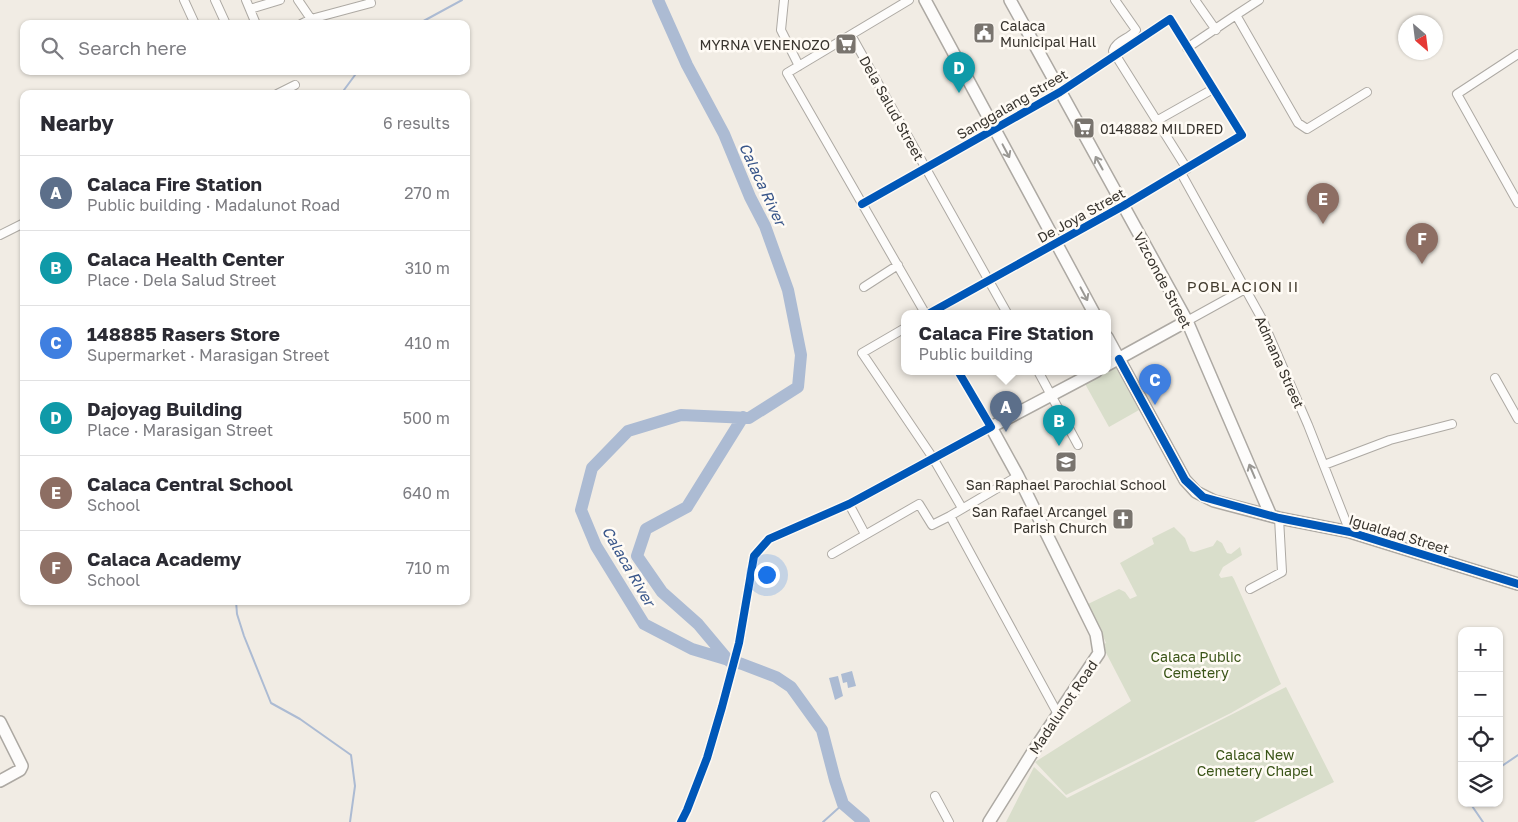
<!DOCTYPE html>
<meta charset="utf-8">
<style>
body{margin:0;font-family:"Golos Text",sans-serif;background:#f7f7f7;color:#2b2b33}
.controls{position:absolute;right:15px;bottom:15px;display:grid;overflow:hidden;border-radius:10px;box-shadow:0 1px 4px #0004}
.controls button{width:45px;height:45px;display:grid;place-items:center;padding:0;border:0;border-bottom:1px solid #e1e1e2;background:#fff;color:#2b2b33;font:25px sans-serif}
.compass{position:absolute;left:1398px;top:15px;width:45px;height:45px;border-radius:50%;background:#fff;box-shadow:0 1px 4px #0004;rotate:152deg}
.you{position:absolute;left:766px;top:574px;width:18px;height:18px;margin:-12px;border:4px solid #fff;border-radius:50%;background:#1a73e8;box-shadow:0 0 0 8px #1a73e833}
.badge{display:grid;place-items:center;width:32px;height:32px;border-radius:50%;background:#79746e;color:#fff;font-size:16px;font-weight:700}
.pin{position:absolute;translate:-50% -41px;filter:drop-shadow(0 1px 2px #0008)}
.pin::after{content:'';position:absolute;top:26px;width:18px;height:15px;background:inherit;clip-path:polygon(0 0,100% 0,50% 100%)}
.popup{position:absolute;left:901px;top:310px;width:210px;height:65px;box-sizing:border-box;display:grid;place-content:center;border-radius:10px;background:#fff;filter:drop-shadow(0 1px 4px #0005);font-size:16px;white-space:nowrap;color:#7c7c81}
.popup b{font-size:19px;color:#2b2b33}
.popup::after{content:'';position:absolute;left:50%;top:100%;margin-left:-10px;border:10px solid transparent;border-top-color:#fff}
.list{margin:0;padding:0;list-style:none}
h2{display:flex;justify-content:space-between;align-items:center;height:65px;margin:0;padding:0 20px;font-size:21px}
h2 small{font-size:16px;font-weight:400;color:#7c7c81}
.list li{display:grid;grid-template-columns:32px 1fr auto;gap:15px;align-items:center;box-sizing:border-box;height:75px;padding:0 20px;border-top:1px solid #e1e1e2}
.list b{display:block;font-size:19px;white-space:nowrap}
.list p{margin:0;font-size:16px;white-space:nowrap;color:#7c7c81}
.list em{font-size:16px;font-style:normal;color:#7c7c81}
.icon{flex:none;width:28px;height:28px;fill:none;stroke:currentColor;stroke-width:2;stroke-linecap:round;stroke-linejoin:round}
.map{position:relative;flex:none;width:1518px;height:822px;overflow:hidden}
.search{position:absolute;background:#fff;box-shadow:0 1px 4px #0004;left:20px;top:20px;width:450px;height:55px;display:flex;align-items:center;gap:12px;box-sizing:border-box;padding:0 18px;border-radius:10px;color:#7c7c81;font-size:19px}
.panel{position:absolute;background:#fff;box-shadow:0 1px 4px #0004;left:20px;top:90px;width:450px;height:515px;border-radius:10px}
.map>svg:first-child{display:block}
</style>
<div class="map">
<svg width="1518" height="822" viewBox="0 0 1518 822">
<rect width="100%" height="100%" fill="#f1ece4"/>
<path fill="#d9decb" d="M1112,367L1116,368L1139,410L1109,427L1084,382Z
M1174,527L1185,538L1190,551L1194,552L1213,546L1217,540L1222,543L1227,553L1231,554L1240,547L1242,555L1223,567L1219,575L1221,578L1232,576L1234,579L1281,684L1231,713L1066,795L1035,762L1131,701L1102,645L1106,643L1088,604L1119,589L1125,592L1130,599L1137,596L1120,563L1154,544L1152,538Z
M1286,687L1334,782L1254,822H1006L1034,767L1067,798Z"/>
<path fill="#acbbd3" d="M852,671L856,686L848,688L847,682L843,683L841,674Z
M838,676L843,696L835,700L829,678Z"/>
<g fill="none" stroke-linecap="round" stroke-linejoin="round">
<path stroke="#acbbd3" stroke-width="2" d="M418,24L462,0
M341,94L358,71
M236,601L237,614L244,636L271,703L300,719L351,755L355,786L350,822
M1499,768L1518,755
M1470,803L1483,822
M823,822L843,804"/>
<path stroke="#acbbd3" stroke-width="12" d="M658,0L687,65L724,134L750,197L765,226L788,290L801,355L798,387L749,418L681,415L628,431L592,468L581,510L596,546L644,624L692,649L742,664L776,677L791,687L822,730L835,780L843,804L864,822
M729,661L698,624L662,592L637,556L646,529L687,507L743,417"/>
<g stroke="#ada9a3" stroke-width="10">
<path id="street" d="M184,0L195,24
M215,0L226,24
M246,0L256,24
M298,0L311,19
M784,0L781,30L799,66
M909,0L787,73L925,313
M1115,0L1136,30C1130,39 1116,40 1113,51L1187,169
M1195,0L1216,30
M250,9L280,0
M1236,15L1259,0
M301,24L311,19L371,3L370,0
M851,35L1007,313
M1187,48L1236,15L1298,123L1307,129L1367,92
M1518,54L1457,94L1518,203
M277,94L295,85
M1158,120L1213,89
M1181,173L1262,319L1308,425L1350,532
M862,204L1060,92L1170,19L1242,135L1123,206L930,313
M0,235L24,223
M864,287L898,265
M1187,321L1245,289
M905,328L862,353L933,458L962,508
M1038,371L1078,445
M1495,378L1518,419
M1324,465L1390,440L1452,424
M849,504L865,534
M950,516L1018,476
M832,554L919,504L932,525L950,516L1059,716
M1250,589L1282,572L1279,518
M935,796L949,822
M681,822L687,810L707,758L722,707L739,643L754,556L769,539L849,504L991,427L958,371"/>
</g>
<g stroke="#ada9a3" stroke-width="14">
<path id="secondary" d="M925,0L1094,313
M1010,0L1187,321L1271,516
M1107,337L1185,480L1196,492L1214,501L1279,518L1350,532L1518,584
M1107,365L1187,321
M0,722L22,766L20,770L0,781
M989,822L1034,750L1099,653L1096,634L1018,476L991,427L1097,371"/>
</g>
<use href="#street" stroke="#fdfcfb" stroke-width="8"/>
<use href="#secondary" stroke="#fdfcfb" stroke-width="11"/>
<g stroke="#fffbf5" stroke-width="11">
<path id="cycleway" d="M862,204L1060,92L1170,19L1242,135L1123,206L930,313
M1119,359L1185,480L1203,497L1279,518L1350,532L1518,584
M681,822L687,810L707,758L722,707L739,643L754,556L769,539L849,504L991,427L958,371"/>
</g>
<use href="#cycleway" stroke="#0057b8" stroke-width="8"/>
</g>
<defs><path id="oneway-shaft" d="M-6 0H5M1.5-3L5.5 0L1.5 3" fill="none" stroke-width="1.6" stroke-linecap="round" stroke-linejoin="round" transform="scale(1.25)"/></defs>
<g stroke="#9a9894">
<use href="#oneway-shaft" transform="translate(1006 151) rotate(62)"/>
<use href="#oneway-shaft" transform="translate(1099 163) rotate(-119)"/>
<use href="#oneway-shaft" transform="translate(1084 294) rotate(62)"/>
<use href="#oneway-shaft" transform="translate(1252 471) rotate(-113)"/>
</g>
<defs>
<g id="civic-square" transform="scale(1.125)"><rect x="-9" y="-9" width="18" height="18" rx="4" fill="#79746e" stroke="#fffbf5"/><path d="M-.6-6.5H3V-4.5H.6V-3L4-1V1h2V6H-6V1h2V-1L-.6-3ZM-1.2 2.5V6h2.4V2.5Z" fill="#fff"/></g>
<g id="supermarket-square" transform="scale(1.125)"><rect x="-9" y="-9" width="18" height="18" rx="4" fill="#79746e" stroke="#fffbf5"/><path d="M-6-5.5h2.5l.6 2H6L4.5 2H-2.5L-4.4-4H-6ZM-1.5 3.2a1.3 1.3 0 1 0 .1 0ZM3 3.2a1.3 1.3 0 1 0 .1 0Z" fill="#fff"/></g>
<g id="school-square" transform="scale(1.125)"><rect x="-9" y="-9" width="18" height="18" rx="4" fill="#79746e" stroke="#fffbf5"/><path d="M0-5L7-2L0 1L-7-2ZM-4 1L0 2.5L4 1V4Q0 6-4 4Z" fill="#fff"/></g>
<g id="church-square" transform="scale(1.125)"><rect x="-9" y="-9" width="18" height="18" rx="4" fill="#79746e" stroke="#fffbf5"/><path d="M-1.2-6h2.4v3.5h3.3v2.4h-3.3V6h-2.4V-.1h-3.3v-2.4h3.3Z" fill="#fff"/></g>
</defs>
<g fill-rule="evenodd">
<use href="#civic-square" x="984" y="33"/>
<use href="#supermarket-square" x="846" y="44"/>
<use href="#supermarket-square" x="1084" y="128"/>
<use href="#school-square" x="1066" y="462"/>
<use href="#church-square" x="1123" y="519"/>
</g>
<g text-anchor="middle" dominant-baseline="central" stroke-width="5" stroke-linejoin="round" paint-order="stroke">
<g font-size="14" fill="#38342e" stroke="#fffbf5" text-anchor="start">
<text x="1000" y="25">Calaca<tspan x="1000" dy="16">Municipal Hall</tspan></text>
<text x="830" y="44" text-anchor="end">MYRNA VENENOZO</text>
<text x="1100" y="128">0148882 MILDRED</text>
<text x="1066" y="484" text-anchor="middle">San Raphael Parochial School</text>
<text x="1107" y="511" text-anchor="end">San Rafael Arcangel<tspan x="1107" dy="16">Parish Church</tspan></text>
</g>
<g font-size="14" fill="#38342e" stroke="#fffbf5">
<text transform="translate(1012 104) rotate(-30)">Sanggalang Street</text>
<text transform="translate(892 108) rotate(61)">Dela Salud Street</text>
<text transform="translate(1081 215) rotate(-29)">De Joya Street</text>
<text transform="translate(1163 280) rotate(62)">Vizconde Street</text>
<text transform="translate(1280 362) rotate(66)">Admana Street</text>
<text transform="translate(1399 534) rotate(17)">Igualdad Street</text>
<text transform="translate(1063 707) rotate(-56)">Madalunot Road</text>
</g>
<g font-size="14" fill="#3a5417" stroke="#fffbf5">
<text x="1196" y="656">Calaca Public<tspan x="1196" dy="16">Cemetery</tspan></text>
<text x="1255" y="754">Calaca New<tspan x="1255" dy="16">Cemetery Chapel</tspan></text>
</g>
<g font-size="15" font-style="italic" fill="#39568a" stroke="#fffbf5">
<text transform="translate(763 184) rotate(65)">Calaca River</text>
<text transform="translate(629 566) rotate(60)">Calaca River</text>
</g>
<g font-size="15" letter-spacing="1" fill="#433c2f" stroke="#fffbf5">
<text x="1243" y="286">POBLACION II</text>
</g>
</g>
</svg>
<div class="controls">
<button>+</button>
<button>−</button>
<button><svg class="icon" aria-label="locate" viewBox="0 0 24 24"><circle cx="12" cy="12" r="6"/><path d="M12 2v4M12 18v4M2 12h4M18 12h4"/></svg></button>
<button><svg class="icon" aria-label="layers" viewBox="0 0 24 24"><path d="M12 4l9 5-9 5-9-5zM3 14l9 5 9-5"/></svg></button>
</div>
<svg class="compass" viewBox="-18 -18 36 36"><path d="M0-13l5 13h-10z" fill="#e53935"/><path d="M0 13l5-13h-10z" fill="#7c7c81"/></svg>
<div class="you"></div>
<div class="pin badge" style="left:1006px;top:432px;background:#5c6f8a">A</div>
<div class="popup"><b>Calaca Fire Station</b>Public building</div>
<div class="pin badge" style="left:1059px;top:446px;background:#0f9aa8">B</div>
<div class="pin badge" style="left:1155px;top:405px;background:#3f7fe0">C</div>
<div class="pin badge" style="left:959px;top:93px;background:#0f9aa8">D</div>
<div class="pin badge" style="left:1323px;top:224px;background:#8d6e63">E</div>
<div class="pin badge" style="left:1422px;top:264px;background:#8d6e63">F</div>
<div class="search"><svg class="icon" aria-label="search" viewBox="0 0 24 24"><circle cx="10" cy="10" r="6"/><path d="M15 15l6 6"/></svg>Search here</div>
<section class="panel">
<h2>Nearby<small>6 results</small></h2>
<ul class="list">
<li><span class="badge" style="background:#5c6f8a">A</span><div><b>Calaca Fire Station</b><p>Public building · Madalunot Road</p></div><em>270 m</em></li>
<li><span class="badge" style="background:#0f9aa8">B</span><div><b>Calaca Health Center</b><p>Place · Dela Salud Street</p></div><em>310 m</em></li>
<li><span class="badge" style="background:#3f7fe0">C</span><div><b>148885 Rasers Store</b><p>Supermarket · Marasigan Street</p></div><em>410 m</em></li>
<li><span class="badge" style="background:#0f9aa8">D</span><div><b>Dajoyag Building</b><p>Place · Marasigan Street</p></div><em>500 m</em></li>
<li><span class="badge" style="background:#8d6e63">E</span><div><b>Calaca Central School</b><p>School</p></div><em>640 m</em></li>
<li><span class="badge" style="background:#8d6e63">F</span><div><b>Calaca Academy</b><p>School</p></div><em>710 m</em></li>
</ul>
</section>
</div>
